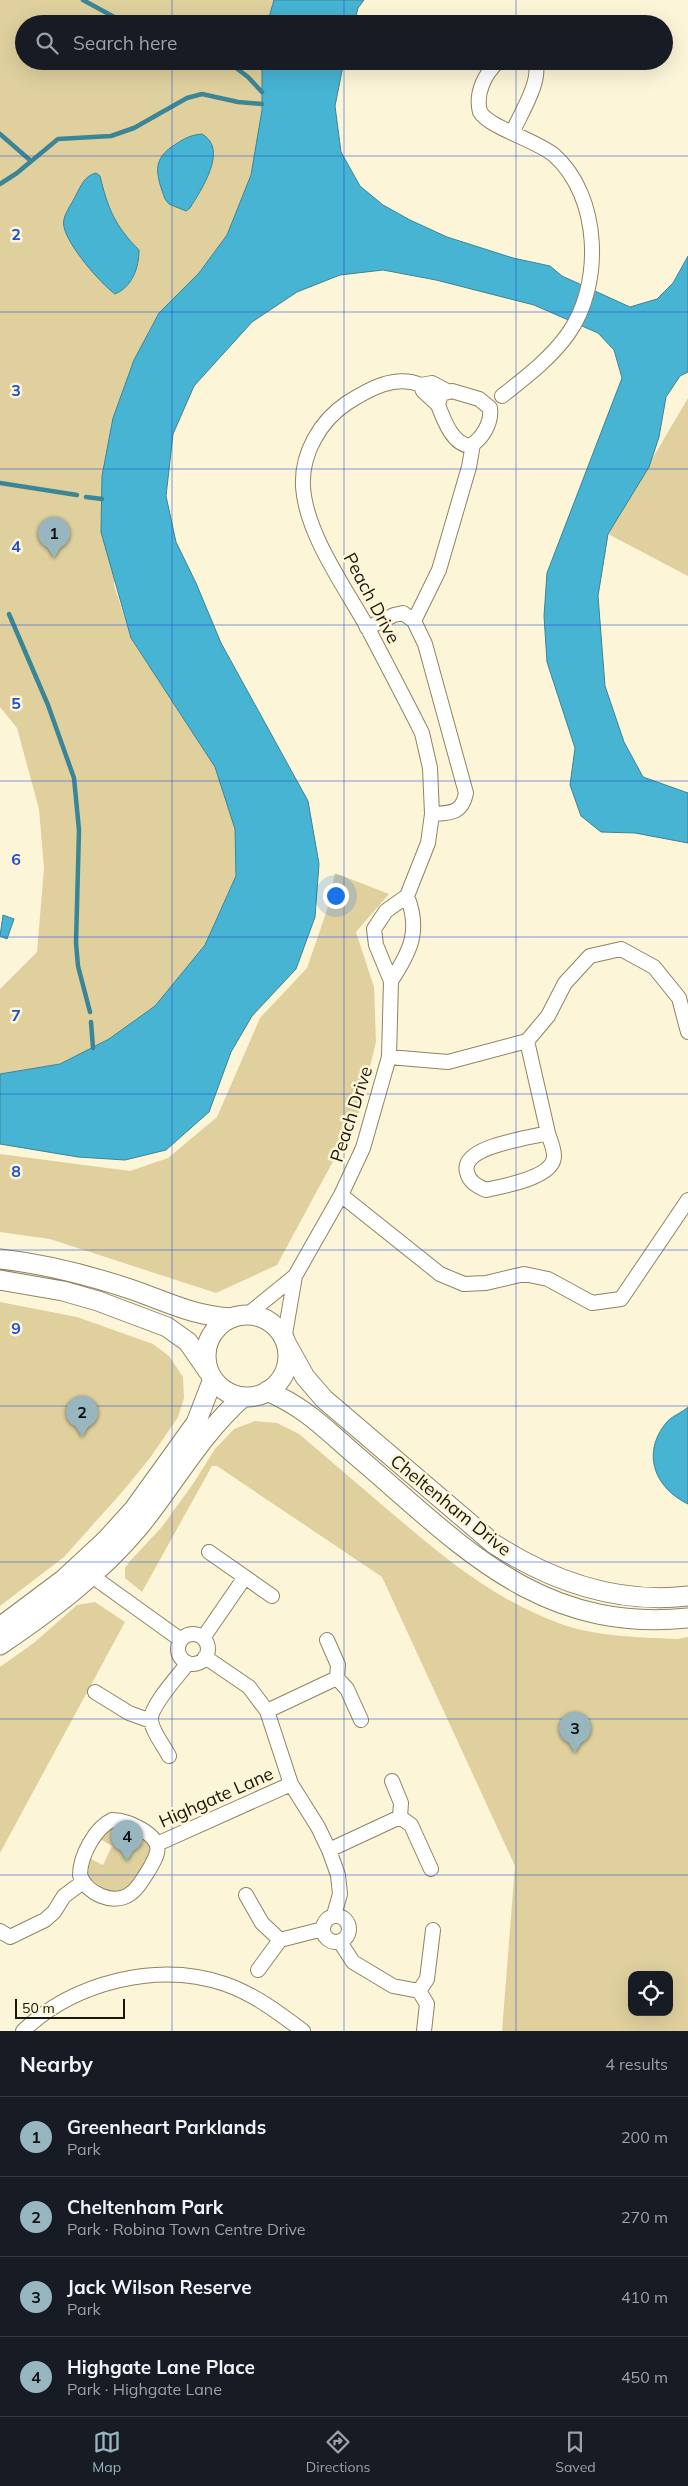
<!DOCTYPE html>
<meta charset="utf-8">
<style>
body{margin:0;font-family:Mulish,sans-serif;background:#20242c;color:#f1f3f6}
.controls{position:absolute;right:15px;bottom:15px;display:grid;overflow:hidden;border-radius:10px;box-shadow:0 5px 20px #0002}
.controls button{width:45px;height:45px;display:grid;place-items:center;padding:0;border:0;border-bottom:1px solid #363941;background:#171b24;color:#f1f3f6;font:25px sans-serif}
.scale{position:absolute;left:15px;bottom:12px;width:110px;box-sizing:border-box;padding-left:5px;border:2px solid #1a1709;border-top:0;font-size:14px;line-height:18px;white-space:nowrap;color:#1a1709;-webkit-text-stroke:4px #fdf5d8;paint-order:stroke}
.you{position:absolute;left:335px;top:895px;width:18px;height:18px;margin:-12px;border:4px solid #fff;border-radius:50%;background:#1a73e8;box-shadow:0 0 0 8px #1a73e833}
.badge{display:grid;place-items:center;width:32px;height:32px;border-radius:50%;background:#97b6c0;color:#111;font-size:16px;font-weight:700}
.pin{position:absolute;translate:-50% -41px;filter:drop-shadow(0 1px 2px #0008)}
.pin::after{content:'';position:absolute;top:26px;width:18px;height:15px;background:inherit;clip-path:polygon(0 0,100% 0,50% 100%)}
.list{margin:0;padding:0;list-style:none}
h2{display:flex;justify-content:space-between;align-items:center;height:65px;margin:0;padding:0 20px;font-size:21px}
h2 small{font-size:16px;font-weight:400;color:#9ea1a6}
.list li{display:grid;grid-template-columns:32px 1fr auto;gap:15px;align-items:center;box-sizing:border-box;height:80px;padding:0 20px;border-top:1px solid #363941}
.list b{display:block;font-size:19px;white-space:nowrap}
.list p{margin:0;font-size:16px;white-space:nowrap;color:#9ea1a6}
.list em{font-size:16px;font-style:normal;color:#9ea1a6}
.icon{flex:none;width:28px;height:28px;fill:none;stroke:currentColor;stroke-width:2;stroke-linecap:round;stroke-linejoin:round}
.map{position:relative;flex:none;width:688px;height:2031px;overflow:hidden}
.search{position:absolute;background:#171b24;box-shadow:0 5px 20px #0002;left:15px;right:15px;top:15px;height:55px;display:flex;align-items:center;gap:12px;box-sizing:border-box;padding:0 18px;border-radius:28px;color:#9ea1a6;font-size:19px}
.sheet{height:385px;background:#171b24}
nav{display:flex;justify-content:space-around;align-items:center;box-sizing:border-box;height:70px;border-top:1px solid #363941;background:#171b24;font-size:14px;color:#9ea1a6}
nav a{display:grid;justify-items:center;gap:2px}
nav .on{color:#97b6c0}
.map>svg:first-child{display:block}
</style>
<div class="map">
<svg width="688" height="2031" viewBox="0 0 688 2031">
<rect width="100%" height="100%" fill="#fdf5d8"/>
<path fill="#dfd09e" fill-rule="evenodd" d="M0,0H274L267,24H24V61H262V110L251,175L227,235L199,273L159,313L134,360L113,418L114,585L131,638L215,767L235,829L236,876L205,945L155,1006L109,1039L60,1064L0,1074V989L37,952L44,868L39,809L17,728L0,707Z
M688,398V576L608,534Z
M335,873L389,894L356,932L374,987L376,1042L358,1115L277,1265L216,1293L50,1239L0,1232V1154L130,1171L168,1158L217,1117L260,1018L307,968L327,910Z
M0,1302L77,1317L153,1344L169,1356L183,1377L184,1398L178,1417L150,1458L123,1491L64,1557L0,1606Z
M255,1421L277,1423L299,1434C331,1461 362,1488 394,1515C447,1560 495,1600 561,1624C598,1637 638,1637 677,1639L688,1637V2031H502L515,1866L382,1577L217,1466H212L142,1592L125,1578V1568L130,1561L161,1528L193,1484L215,1449L234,1429ZM632,1975H669V2012H632Z
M95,1602L125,1622L0,1853V1667L35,1642L77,1605Z
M118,1825L148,1840L153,1851C143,1867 134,1894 111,1893C104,1892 96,1886 90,1883L85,1868L89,1858L103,1865L112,1846L100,1839L106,1829Z"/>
<path fill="#47b4d3" stroke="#3a8596" d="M274,0H364L358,8L354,24H267Z
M262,61H344L335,106L341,152L360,186L383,205L410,220L447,237L513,258L550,266L562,276L630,307L657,299L673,283L688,256V372L680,376L666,397L659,437L649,467L608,534L598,596L605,686L624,742L643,777L688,793V843L635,833L601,832L581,816L570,785L575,748L547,662L544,616L547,573L622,378L614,350L598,333L534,305L436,280L383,270L340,275L297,292L252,322L194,386L173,434L166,496L176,542L196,583L221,643L308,801L319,864L315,917L296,969L252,1016L231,1052L209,1112L166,1150L125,1160L78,1157L0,1144V1074L60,1064L109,1039L155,1006L205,945L236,876L235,829L215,767L131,638L101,532L102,476L113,418L134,360L159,313L199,273L227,235L251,175L262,110Z
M202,134C229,149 201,190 190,208L186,211L169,204L165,199C156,174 151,159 176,144C185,138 191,135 202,134Z
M96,173L100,176C108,209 115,226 139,250C139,268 132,287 115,294C100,283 68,246 64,227C61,217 72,204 76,195C81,186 84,176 96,173Z
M3,915L14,919L7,939L0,936Z
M688,1407V1504C655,1488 641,1454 666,1423C671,1416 682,1413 688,1407Z"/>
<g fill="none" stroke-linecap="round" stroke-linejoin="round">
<path stroke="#3a8596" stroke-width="4.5" d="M83,0L127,24
M227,61L248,77L262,92
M0,134L31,161
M0,184L17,173L58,139L111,136L134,128L187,98L202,94L238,102L262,104
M0,483L77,495
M86,497L102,499
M9,614L48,705L74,778L79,830L76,943L78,966L90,1012
M91,1022L93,1048"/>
<g stroke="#8e8463" stroke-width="16">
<path id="street" d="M499,61C485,73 475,93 480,112C490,128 534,139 554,155C601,197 603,285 568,334C550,359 526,377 502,396
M513,131C520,115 544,77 534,61
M452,391L479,399L490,408C492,423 482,439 470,446C452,444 444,420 438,405L441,394Z
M438,405L423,391L421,385L432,383L447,391
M414,621L439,570L469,467L473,444
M367,628L394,615L403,613L414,621L425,644L466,793C462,814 450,813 432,814
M391,981C410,952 421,931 407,896
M527,1041L548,1133C530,1138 460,1146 467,1172C469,1182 477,1186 486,1190C503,1186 554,1178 554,1156C554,1148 550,1140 548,1133
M389,1057L448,1062L527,1041L548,1016L565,983L590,956L621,949L654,967L679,998L688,1032
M341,1195L440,1274L464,1284L486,1283L524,1274L548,1279L592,1303L621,1299L688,1200
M247,1315L295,1276
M284,1340L295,1276L341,1195L363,1148L389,1057L391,981L376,945L374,929L386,911L407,896L428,843L432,814L430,768L422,733C404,697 385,661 366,625C344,586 306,533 303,487C301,454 320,421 347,403C369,389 395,374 421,385
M209,1552L272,1596
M85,1571L181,1640
M178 1649a15 15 0 1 1 30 0a15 15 0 1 1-30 0Z
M203,1638L245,1577
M327,1640L338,1665L337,1678L347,1689L361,1720
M205,1657L249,1687L267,1711L291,1784L318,1827L329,1850L338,1875L340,1894L334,1915
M95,1692L129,1713L151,1721
M267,1711L337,1678
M169,1756C164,1746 153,1733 151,1721C149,1707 179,1675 188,1663
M392,1781L401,1803L400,1817L411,1825L431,1869
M112,1820C123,1820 131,1824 141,1829C165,1843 159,1853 147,1873C142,1880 138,1889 130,1894C113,1906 86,1893 80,1875C80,1856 95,1828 112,1820Z
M157,1844L291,1784
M329,1850L400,1817
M246,1895L262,1923L280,1940
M323 1929a13 13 0 1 1 26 0a13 13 0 1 1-26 0Z
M0,1931L10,1937L45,1920L54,1912L64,1896L83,1882
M340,1942L353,1962L393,1986L419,1991
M258,1970L280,1940L323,1929
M23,2031C74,1982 158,1961 225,1984C254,1994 279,2013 303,2031
M424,2031L427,2004L419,1991L427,1979L433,1930"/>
</g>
<g stroke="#8e8463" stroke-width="21">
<path id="secondary" d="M0,1259C44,1264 88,1275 130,1289C168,1302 190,1315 232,1318
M0,1280L63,1291L98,1301L167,1327L188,1342L208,1371
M206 1356a41 41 0 1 1 82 0a41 41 0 1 1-82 0Z
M286,1343L305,1377L324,1399L494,1544C553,1582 618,1604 688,1596
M267,1391C307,1408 327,1431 359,1458C462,1546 539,1633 688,1618
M0,1627L64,1579L106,1540L134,1509L196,1423L213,1379
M0,1645C50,1611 100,1574 139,1527C174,1484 201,1434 243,1397"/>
</g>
<use href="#street" stroke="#fff" stroke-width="14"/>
<use href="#secondary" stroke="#fff" stroke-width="19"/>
</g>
<path fill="none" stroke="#1d4ed8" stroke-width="1" stroke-opacity="0.55" d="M172,0V24M344,0V24M516,0V24M172,61V2031M344,61V2031M516,61V2031M0,156H688M0,312H688M0,469H688M0,625H688M0,781H688M0,937H688M0,1094H688M0,1250H688M0,1406H688M0,1562H688M0,1719H688M0,1875H688"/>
<g text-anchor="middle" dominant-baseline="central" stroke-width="5" stroke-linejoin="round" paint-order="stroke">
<g font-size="18" fill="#1a1709" stroke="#fdf5d8">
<text transform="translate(372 598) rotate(62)">Peach Drive</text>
<text transform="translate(351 1114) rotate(-72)">Peach Drive</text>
<text transform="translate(451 1505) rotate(39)">Cheltenham Drive</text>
<text transform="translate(216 1797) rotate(-24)">Highgate Lane</text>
</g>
</g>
<g font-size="16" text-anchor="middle" font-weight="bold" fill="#1d4ed8" stroke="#fdf5d8" stroke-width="5" stroke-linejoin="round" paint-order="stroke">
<text x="16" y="240">2</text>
<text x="16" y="396">3</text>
<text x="16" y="552">4</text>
<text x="16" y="709">5</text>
<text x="16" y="865">6</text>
<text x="16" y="1021">7</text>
<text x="16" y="1177">8</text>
<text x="16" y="1334">9</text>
</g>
</svg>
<div class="controls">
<button><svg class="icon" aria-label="locate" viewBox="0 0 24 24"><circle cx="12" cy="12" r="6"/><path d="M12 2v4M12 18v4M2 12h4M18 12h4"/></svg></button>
</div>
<div class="scale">50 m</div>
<div class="you"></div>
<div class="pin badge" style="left:54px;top:558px">1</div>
<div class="pin badge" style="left:82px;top:1437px">2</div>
<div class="pin badge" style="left:575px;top:1753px">3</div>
<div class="pin badge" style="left:127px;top:1861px">4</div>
<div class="search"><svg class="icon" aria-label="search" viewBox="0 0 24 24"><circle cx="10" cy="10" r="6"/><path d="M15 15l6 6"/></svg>Search here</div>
</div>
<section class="sheet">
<h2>Nearby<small>4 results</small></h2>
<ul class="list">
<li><span class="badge">1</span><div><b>Greenheart Parklands</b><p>Park</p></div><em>200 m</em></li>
<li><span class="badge">2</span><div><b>Cheltenham Park</b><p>Park · Robina Town Centre Drive</p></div><em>270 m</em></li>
<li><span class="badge">3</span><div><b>Jack Wilson Reserve</b><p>Park</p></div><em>410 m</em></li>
<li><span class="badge">4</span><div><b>Highgate Lane Place</b><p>Park · Highgate Lane</p></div><em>450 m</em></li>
</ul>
</section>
<nav>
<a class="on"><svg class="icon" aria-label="map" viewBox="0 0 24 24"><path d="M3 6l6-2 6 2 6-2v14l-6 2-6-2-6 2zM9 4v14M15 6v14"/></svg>Map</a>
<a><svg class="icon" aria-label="directions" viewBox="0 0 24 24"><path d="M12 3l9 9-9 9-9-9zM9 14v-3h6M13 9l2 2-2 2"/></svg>Directions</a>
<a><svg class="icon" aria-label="saved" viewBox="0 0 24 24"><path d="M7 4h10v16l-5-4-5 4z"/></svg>Saved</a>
</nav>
